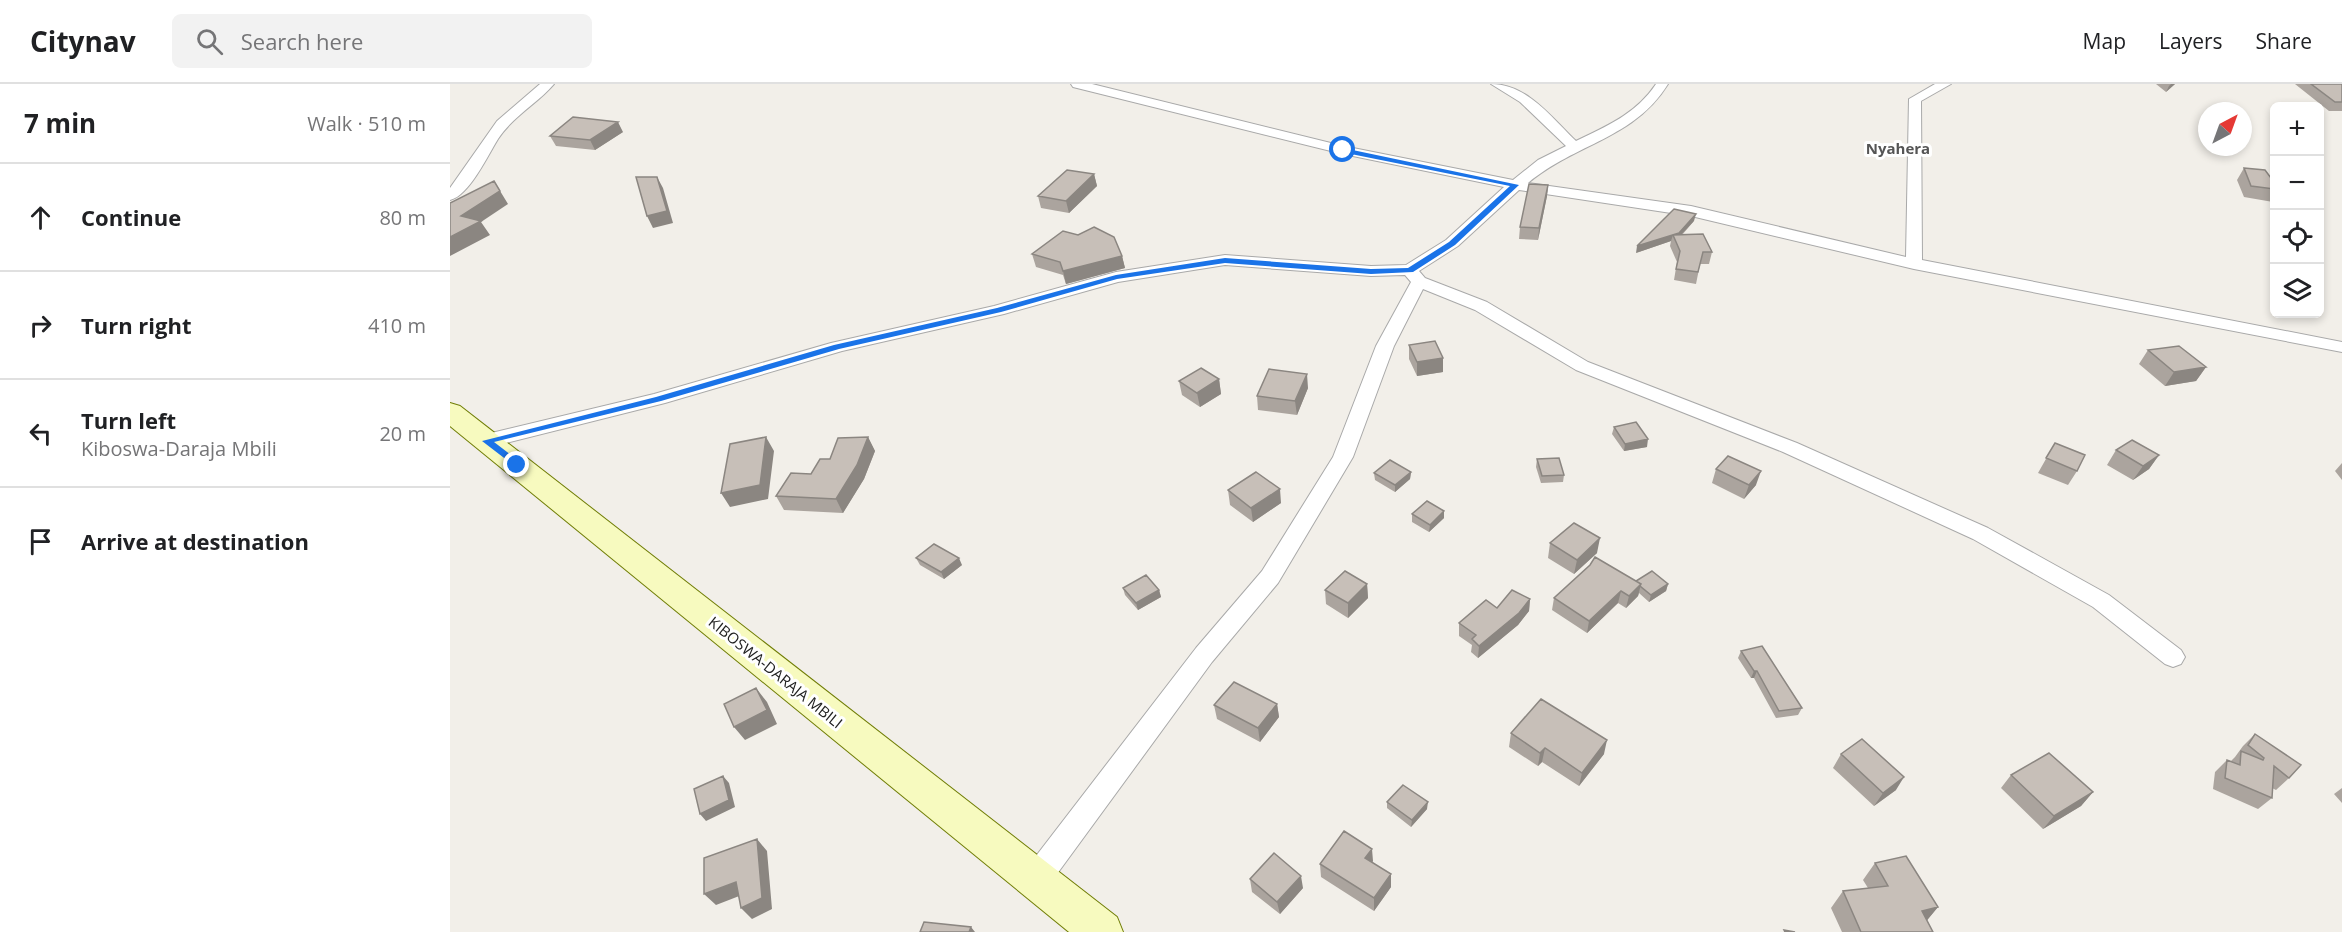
<!DOCTYPE html>
<meta charset="utf-8">
<style>
body{margin:0;font-family:"Open Sans",sans-serif;background:#f2f2f2;color:#202124}
.controls{position:absolute;right:18px;top:18px;display:grid;overflow:hidden;border-radius:9px;box-shadow:0 3px 9px #0003}
.controls button{width:54px;height:54px;display:grid;place-items:center;padding:0;border:0;border-bottom:2px solid #e0e0e0;background:#fff;color:#202124;font:30px sans-serif}
.compass{position:absolute;left:1748px;top:18px;width:54px;height:54px;border-radius:50%;background:#fff;box-shadow:0 3px 9px #0003;rotate:41deg}
.stop{position:absolute;width:18px;height:18px;margin:-14px;border:4px solid #1a73e8;border-radius:50%;background:#fff}
.stop.end{background:#1a73e8;border-color:#fff;box-shadow:0 2px 6px #0008}
.list{margin:0;padding:0;list-style:none}
h2{display:flex;justify-content:space-between;align-items:center;height:78px;margin:0;padding:0 24px;font-size:26px}
h2 small{font-size:20px;font-weight:400;color:#757577}
.list li{display:grid;grid-template-columns:39px 1fr auto;gap:18px;align-items:center;box-sizing:border-box;height:108px;padding:0 24px;border-top:2px solid #e0e0e0}
.list b{display:block;font-size:22px;white-space:nowrap}
.list p{margin:0;font-size:20px;white-space:nowrap;color:#757577}
.list em{font-size:20px;font-style:normal;color:#757577}
.icon{flex:none;width:33px;height:33px;fill:none;stroke:currentColor;stroke-width:2;stroke-linecap:round;stroke-linejoin:round}
.map{position:relative;flex:none;width:1892px;height:848px;overflow:hidden}
header{display:flex;align-items:center;gap:36px;box-sizing:border-box;height:84px;padding:0 30px;background:#fff;border-bottom:2px solid #e0e0e0}
header strong{font-size:28px}
nav{display:flex;gap:33px;margin-inline-start:auto;font-size:21px}
.search{width:420px;height:54px;background:#f2f2f2;display:flex;align-items:center;gap:15px;box-sizing:border-box;padding:0 21px;border-radius:9px;color:#757577;font-size:22px}
main{display:flex}
aside{flex:1;background:#fff}
.map>svg:first-child{display:block}
</style>
<header>
<strong>Citynav</strong>
<div class="search"><svg class="icon" aria-label="search" viewBox="0 0 24 24"><circle cx="10" cy="10" r="6"/><path d="M15 15l6 6"/></svg>Search here</div>
<nav><a>Map</a><a>Layers</a><a>Share</a></nav>
</header>
<main>
<aside>
<h2>7 min<small>Walk · 510 m</small></h2>
<ul class="list">
<li><svg class="icon" aria-label="ahead" viewBox="0 0 24 24"><path d="M12 20V5M6 11l6-6 6 6"/></svg><div><b>Continue</b></div><em>80 m</em></li>
<li><svg class="icon" aria-label="right" viewBox="0 0 24 24"><path d="M7 20v-9h11M14 6l5 5-5 5"/></svg><div><b>Turn right</b></div><em>410 m</em></li>
<li><svg class="icon" aria-label="left" viewBox="0 0 24 24"><path d="M17 20v-9H6M10 6l-5 5 5 5"/></svg><div><b>Turn left</b><p>Kiboswa-Daraja Mbili</p></div><em>20 m</em></li>
<li><svg class="icon" aria-label="arrive" viewBox="0 0 24 24"><path d="M6 21V4h12l-3 4 3 4H6"/></svg><div><b>Arrive at destination</b></div></li>
</ul>
</aside>
<div class="map">
<svg width="1892" height="848" viewBox="0 0 1892 848">
<rect width="100%" height="100%" fill="#f2efe9"/>
<g fill="none" stroke-linecap="round" stroke-linejoin="round">
<g stroke="#a9a9a9" stroke-width="2">
<path id="street" d="M90,0H104C87,20 63,32 48,55C38,71 19,112 0,116V104L47,37Z
M621,0H642L893,62L1063,96L1088,76L1116,62L1070,18L1041,0C1077,0 1101,33 1126,57C1157,42 1186,30 1206,0H1218C1184,55 1126,59 1078,99L1241,122L1456,173L1459,15L1485,0H1501L1471,17L1472,176L1892,258V268L1464,185L1241,132L1069,106L1008,162L969,187L975,194L1037,218L1138,278L1347,359L1538,444L1659,511L1731,566L1735,573L1731,580L1723,583L1715,580L1643,523L1523,455L1333,368L1126,286L1025,226L973,205L944,262L903,373L828,499L762,578L596,805L586,809L576,805L572,795L576,785L746,564L812,487L883,373L926,262L961,198L955,191L921,192L775,181L668,198L554,230L392,267L215,319L36,364L29,362L26,357L29,352L204,310L381,259L544,222L666,188L775,171L921,182L956,181L996,156L1054,103L893,70L623,3Z"/>
</g>
<g stroke="#707d05" stroke-width="2">
<path id="secondary" d="M0,319L10,322L667,833L673,848H619L0,342Z"/>
</g>
<use href="#street" fill="#fff" fill-rule="evenodd"/>
<use href="#secondary" fill="#f7fabf" fill-rule="evenodd"/>
</g>
<path fill="#aba49e" d="M1706,0H1725L1716,8Z
M1845,0H1892V27H1879Z
M173,48L145,66L106,62L100,52Z
M1794,84L1824,98V116L1823,118L1794,113L1787,96Z
M644,90L647,102L619,129L591,124L588,112Z
M1098,101L1097,112L1088,156L1069,155L1070,143Z
M1244,137L1232,151L1262,168L1259,180H1250L1246,200L1224,196L1227,178L1220,162L1221,157L1186,169Z
M628,151L672,172L675,184L616,200L613,191L586,183L582,170Z
M959,261L993,274V288L967,292L959,275Z
M1698,266L1756,283L1746,297L1715,302L1689,280Z
M769,295L771,310L750,323L732,311L729,297Z
M858,304L847,331L808,326L807,312Z
M1164,343L1197,363L1174,367L1162,350Z
M418,353L425,367L414,395L393,429L334,426L326,412L361,390L380,375Z
M1605,359L1627,387L1618,401L1588,389Z
M1666,366L1709,371L1699,385L1683,396L1657,381Z
M1087,375L1114,391L1113,398L1091,399L1086,383Z
M1892,379V396L1885,387Z
M1266,385L1306,401L1294,415L1262,399Z
M961,388L960,395L945,408L925,396L924,389Z
M778,406L831,419L803,438L780,421Z
M994,427V434L979,448L962,438V430Z
M1100,459L1147,469L1124,490L1098,474Z
M466,474L512,481L494,495L470,481Z
M1186,497L1218,500L1216,507L1199,518L1189,509L1188,512L1176,524L1168,519L1137,549L1102,526L1104,514Z
M917,500L918,514L898,534L876,520L875,506Z
M673,504L709,506L711,513L688,526L675,511Z
M1080,515L1079,527L1068,541L1028,574L1021,568L1022,561L1009,552V539L1047,524Z
M1291,567L1352,624L1348,631L1326,634L1304,594H1301L1288,574Z
M827,620L829,633L810,658L767,635L764,621Z
M1061,649L1154,670L1129,702L1092,678L1088,682L1059,663Z
M1805,650L1839,694L1826,706L1822,704V714L1808,725L1763,705L1765,688L1777,676L1781,677L1785,673L1793,662Z
M1391,670L1446,706L1424,722L1383,684Z
M1561,691L1643,708L1631,722L1593,745L1551,704Z
M1892,704V719L1884,710Z
M937,718L977,725L961,743L937,724Z
M923,777L922,778L941,803L924,827L871,793L870,780Z
M1425,779L1488,823L1477,836L1483,848H1392L1381,824L1393,807L1418,804L1413,796Z
M800,795L853,804L830,830L802,808Z"/>
<path fill="#8b8681" d="M1721,0H1725L1716,8L1719,2Z
M168,38L173,48L145,66L140,56Z
M644,90L647,102L619,129L616,117Z
M207,93L213,104L223,139L203,144L197,132Z
M44,97L58,120L31,138L40,151L0,172V153L11,132Z
M1098,101L1097,112L1088,156L1089,144Z
M1246,130L1244,137L1227,155L1223,151L1221,157L1186,169L1187,162Z
M672,172L675,184L616,200L613,187Z
M993,274V288L967,292V278Z
M1756,283L1746,297L1715,302L1724,288Z
M857,290L858,304L847,331L845,317Z
M769,295L771,310L750,323L747,309Z
M316,353L324,367L318,415L280,423L271,409Z
M418,353L425,367L414,395L393,429L386,415Z
M1198,355L1197,363L1174,367L1175,360Z
M1709,371L1699,385L1683,396L1693,382Z
M1311,387L1306,401L1294,415L1299,401Z
M961,388L960,395L945,408V401Z
M830,405L831,419L803,438L801,424Z
M994,427V434L979,448L980,441Z
M1150,454L1147,469L1124,490L1127,476Z
M509,474L512,481L494,495L491,488Z
M917,500L918,514L898,534V519Z
M1191,500L1188,512L1176,524L1179,512Z
M1218,500L1216,507L1199,518L1201,511Z
M709,506L711,513L688,526L686,519Z
M1171,507L1168,519L1137,549L1139,537Z
M1080,515L1079,527L1068,541L1028,574L1029,562Z
M1304,587H1307L1304,594H1301Z
M306,604L317,618L327,640L295,656L284,643Z
M827,620L829,633L810,658L808,644Z
M1157,656L1154,670L1129,702L1132,689Z
M1095,664L1092,678L1088,682L1090,669Z
M273,692L279,699L285,723L256,737L250,730Z
M1454,693L1446,706L1424,722L1433,709Z
M1643,708L1631,722L1593,745L1604,732Z
M978,718L977,725L961,743L962,736Z
M307,755L317,767L322,825L302,835L291,824Z
M922,765L923,777L916,787L915,774Z
M941,790V803L924,827V814Z
M851,792L853,804L830,830L827,818Z
M286,798L297,809L266,821L254,810Z
M1488,823L1474,840L1472,827Z
M521,843L525,848H519Z"/>
<path fill="#c7bfb8" stroke="#8b8681" stroke-width="1.5" d="M1861,0H1892V18H1885Z
M123,33L168,38L140,56L100,52Z
M1794,84L1815,86L1824,98V105L1801,102Z
M617,86L644,90L616,117L588,112Z
M186,93H207L217,127L197,132Z
M44,97L50,107L11,132L31,137L0,153V119Z
M1079,100L1098,101L1089,144L1070,143Z
M1224,125L1246,130L1229,149L1187,162Z
M644,143L664,153L672,172L613,187L610,178L582,170L613,147L628,151Z
M1253,150L1262,168H1253L1248,188L1226,185L1230,167L1223,151Z
M985,257L993,274L967,278L959,261Z
M1729,262L1756,283L1724,288L1698,266Z
M751,284L769,295L747,309L729,297Z
M819,285L857,290L845,317L807,312Z
M1186,338L1198,355L1175,360L1164,343Z
M316,353L310,401L271,409L280,360Z
M418,353L407,381L386,415L326,412L341,389L361,390L370,375H380L388,354Z
M1682,356L1709,371L1693,382L1666,366Z
M1605,359L1635,371L1627,387L1596,374Z
M1278,372L1311,387L1299,401L1266,385Z
M1109,374L1114,391L1092,392L1087,375Z
M940,376L961,388L945,401L924,389Z
M806,388L830,405L801,424L778,406Z
M977,417L994,427L980,441L962,430Z
M1124,439L1150,454L1127,476L1100,459Z
M484,460L509,474L491,488L466,474Z
M1145,473L1191,500L1179,512L1171,507L1139,537L1104,514L1140,481Z
M895,487L917,500L898,519L875,506Z
M1202,487L1218,500L1201,511L1190,502L1191,500L1186,497Z
M696,491L709,506L686,519L673,504Z
M1062,506L1080,515L1069,529L1029,562L1022,555L1026,551L1009,539L1036,516L1047,524Z
M1312,562L1352,624L1329,627L1307,587H1304L1291,567Z
M784,598L827,620L808,644L764,621Z
M306,604L317,626L284,643L274,620Z
M1091,615L1157,656L1132,689L1095,664L1090,669L1061,649Z
M1805,650L1851,681L1839,694L1824,682L1822,714L1775,694L1777,676L1790,681L1791,667L1813,676L1814,674L1798,661Z
M1412,655L1454,693L1433,709L1391,670Z
M1599,669L1643,708L1604,732L1561,691Z
M273,692L279,716L250,730L244,705Z
M953,701L978,718L962,736L937,718Z
M894,747L922,765L915,774L941,790L924,814L870,780Z
M307,755L312,814L291,824L286,798L254,810V774Z
M824,769L851,792L827,818L800,795Z
M1456,772L1488,823L1472,827L1483,848H1411L1393,807L1438,802L1425,779Z
M474,838L521,843L519,848H470Z
M1334,846L1345,848H1335Z"/>
<path fill="#1a73e8" d="M893,64L1069,101L1005,161L963,188L921,190L775,179L667,195L551,228L389,265L211,317L44,358L70,378L72,381L67,384L32,357L206,313L384,261L547,224L666,191L775,174L921,185L958,184L999,158L1060,102L891,68Z"/>
<g text-anchor="middle" dominant-baseline="central" stroke-width="6" stroke-linejoin="round" paint-order="stroke">
<g font-size="15" font-weight="bold" fill="#555" stroke="#fff">
<text x="1448" y="64">Nyahera</text>
</g>
<g font-size="15" fill="#222" stroke="#fff">
<text transform="translate(326 588) rotate(39)">KIBOSWA-DARAJA MBILI</text>
</g>
</g>
</svg>
<div class="controls">
<button>+</button>
<button>−</button>
<button><svg class="icon" aria-label="locate" viewBox="0 0 24 24"><circle cx="12" cy="12" r="6"/><path d="M12 2v4M12 18v4M2 12h4M18 12h4"/></svg></button>
<button><svg class="icon" aria-label="layers" viewBox="0 0 24 24"><path d="M12 4l9 5-9 5-9-5zM3 14l9 5 9-5"/></svg></button>
</div>
<svg class="compass" viewBox="-18 -18 36 36"><path d="M0-13l5 13h-10z" fill="#e53935"/><path d="M0 13l5-13h-10z" fill="#757577"/></svg>
<div class="stop" style="left:893px;top:66px"></div>
<div class="stop end" style="left:67px;top:381px"></div>
</div>
</main>
